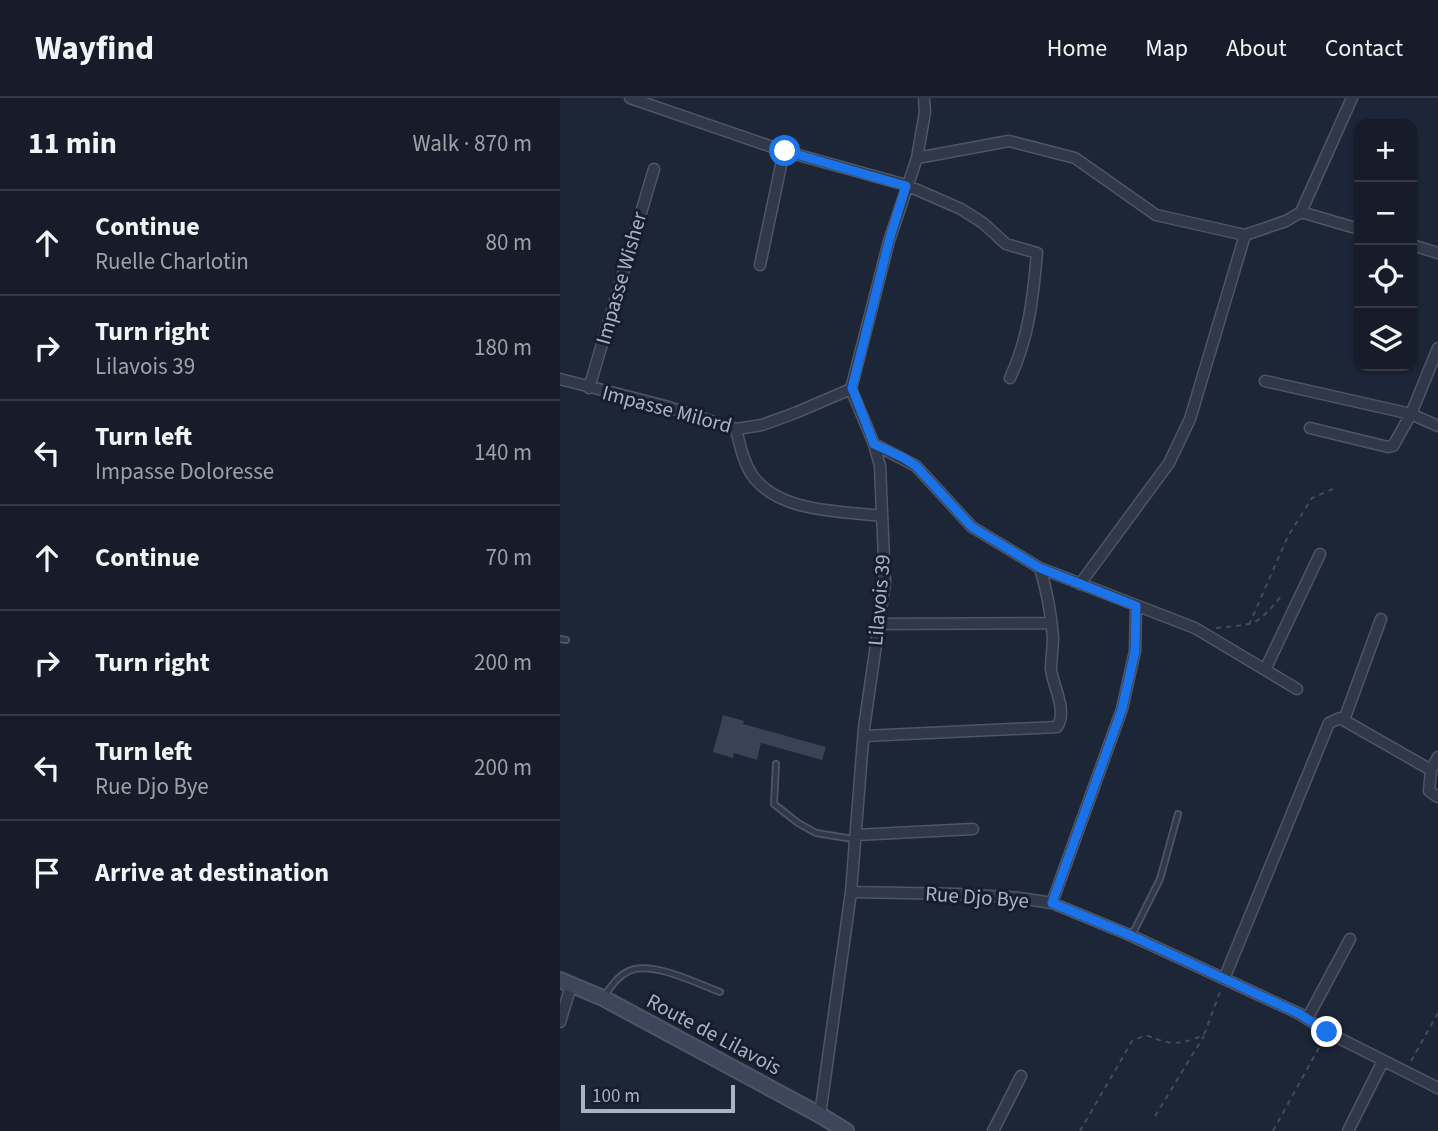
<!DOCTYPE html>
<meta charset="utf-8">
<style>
body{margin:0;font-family:"Source Sans 3",sans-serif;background:#232935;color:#f1f3f6}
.controls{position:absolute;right:21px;top:21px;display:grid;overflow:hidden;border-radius:14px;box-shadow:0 2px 5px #0004}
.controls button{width:63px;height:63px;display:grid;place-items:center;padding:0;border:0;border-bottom:2px solid #353a46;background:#161c29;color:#f1f3f6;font:35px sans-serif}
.scale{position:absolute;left:21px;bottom:18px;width:154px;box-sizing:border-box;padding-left:7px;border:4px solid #aab2c5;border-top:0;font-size:19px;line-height:24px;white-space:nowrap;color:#aab2c5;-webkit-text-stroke:5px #171d2c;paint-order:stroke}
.stop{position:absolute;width:21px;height:21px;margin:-16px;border:5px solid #1a73e8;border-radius:50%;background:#fff}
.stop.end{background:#1a73e8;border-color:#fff;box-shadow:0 2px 7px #0008}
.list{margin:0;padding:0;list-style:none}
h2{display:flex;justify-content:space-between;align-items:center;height:91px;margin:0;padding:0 28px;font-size:30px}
h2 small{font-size:23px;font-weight:400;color:#9ea1a8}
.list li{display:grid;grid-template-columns:46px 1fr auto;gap:21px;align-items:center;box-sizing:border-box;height:105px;padding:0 28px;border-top:2px solid #353a46}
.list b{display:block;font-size:26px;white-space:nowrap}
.list p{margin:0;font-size:23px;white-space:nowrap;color:#9ea1a8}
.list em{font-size:23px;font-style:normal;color:#9ea1a8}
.icon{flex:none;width:38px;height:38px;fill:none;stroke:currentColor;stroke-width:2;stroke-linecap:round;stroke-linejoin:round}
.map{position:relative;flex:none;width:878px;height:1033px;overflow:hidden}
header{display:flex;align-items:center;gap:42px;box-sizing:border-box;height:98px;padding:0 35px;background:#161c29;border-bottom:2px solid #353a46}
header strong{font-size:33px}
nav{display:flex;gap:38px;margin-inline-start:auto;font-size:24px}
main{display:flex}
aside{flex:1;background:#161c29}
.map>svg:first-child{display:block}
</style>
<header>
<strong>Wayfind</strong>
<nav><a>Home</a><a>Map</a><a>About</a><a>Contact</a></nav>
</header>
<main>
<aside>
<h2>11 min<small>Walk · 870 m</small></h2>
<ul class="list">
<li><svg class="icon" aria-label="ahead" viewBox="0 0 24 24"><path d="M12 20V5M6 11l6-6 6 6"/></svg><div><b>Continue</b><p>Ruelle Charlotin</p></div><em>80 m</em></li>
<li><svg class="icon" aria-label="right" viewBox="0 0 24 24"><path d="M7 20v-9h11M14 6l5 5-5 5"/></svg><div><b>Turn right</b><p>Lilavois 39</p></div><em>180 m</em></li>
<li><svg class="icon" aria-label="left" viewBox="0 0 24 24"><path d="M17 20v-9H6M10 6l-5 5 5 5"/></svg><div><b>Turn left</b><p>Impasse Doloresse</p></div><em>140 m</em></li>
<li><svg class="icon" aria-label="ahead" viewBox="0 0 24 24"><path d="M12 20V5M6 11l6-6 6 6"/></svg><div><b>Continue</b></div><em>70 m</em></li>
<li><svg class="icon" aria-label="right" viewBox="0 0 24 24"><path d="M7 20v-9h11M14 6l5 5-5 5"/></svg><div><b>Turn right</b></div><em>200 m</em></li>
<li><svg class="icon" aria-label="left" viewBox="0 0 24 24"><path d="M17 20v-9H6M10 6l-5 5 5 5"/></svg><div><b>Turn left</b><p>Rue Djo Bye</p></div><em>200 m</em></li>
<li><svg class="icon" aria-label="arrive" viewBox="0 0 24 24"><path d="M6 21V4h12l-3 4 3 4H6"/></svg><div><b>Arrive at destination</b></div></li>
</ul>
</aside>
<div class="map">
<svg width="878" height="1033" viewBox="0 0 878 1033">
<rect width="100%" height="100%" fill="#1d2637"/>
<path fill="#394358" d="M163,617L184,623L183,626L266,649L262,662L201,645L197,662L174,655L173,660L153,654Z"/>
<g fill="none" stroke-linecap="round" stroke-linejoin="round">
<g stroke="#4e5566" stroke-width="8">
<path id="lane" d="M0,541L6,542
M216,666L214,706L238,725L256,735L293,741
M572,837L600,781L618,716
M45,897C52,887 58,878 69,873C91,862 138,886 160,894"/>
</g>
<g stroke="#4e5566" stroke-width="13">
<path id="street" d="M70,0L224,53L346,87L401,111L423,125L446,146L477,155C473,199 469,240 450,280
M357,60L449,43L515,60L596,117L685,137L726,123L741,114L792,0
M741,114L799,131
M852,147L878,155
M200,167L224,53
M0,281L105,308L176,331L202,327L235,315L291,291
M705,283L851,316L878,328
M29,290L94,71
M750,330L828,349L833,348L851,316L878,250
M176,331C180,347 183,363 192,377C219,415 281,413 322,418
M314,346L356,368L412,429L480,470L635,530L737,591
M520,486L609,365L630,321L685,137
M319,526L491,525
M705,572L760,456
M784,622L821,521
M304,638L497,629C508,613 493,589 491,571C491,561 493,550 493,539C491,515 487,493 480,470
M878,659L871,672L869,693L878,699
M296,737L413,731
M291,794L398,796L460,800L492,805L572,838L740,916L767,934L878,990
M492,805L562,611L575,553L576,508
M664,881L769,625L780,620L871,672
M747,921L790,841
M0,924L11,888
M260,1017L291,794L304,630L325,484L320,368L314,346L291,291L329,143L357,60L365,14L364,0
M433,1033L461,978
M788,1033L823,963"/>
</g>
<g stroke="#4e5566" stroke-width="18">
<path id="secondary" d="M0,882L43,900L260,1017L286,1033"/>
</g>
<path stroke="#3c5056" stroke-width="2" stroke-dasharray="5 5" stroke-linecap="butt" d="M689,527L728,438L752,400L773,391
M656,530C696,526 697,528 722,497
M851,963L878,915
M595,1018L644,938
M520,1033L572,943L586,937C612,948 619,947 644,937L661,891
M713,1033L762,944"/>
<use href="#lane" stroke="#313848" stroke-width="4.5"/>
<use href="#street" stroke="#313848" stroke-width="10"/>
<use href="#secondary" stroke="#3e465b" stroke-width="14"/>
</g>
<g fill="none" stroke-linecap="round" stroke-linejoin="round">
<path stroke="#1a73e8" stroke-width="9" d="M225,53L346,88L329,143L292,290L314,346L344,360L356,368L412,429L480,470L576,508L575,553L562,611L492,805L572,838L740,916L767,934"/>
</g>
<g text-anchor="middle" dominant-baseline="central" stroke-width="6" stroke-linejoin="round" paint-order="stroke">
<g font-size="21" fill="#aab2c5" stroke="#171d2c">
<text transform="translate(61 180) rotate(-74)">Impasse Wisher</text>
<text transform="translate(107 311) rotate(15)">Impasse Milord</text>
<text transform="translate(319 502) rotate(-85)">Lilavois 39</text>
<text transform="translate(417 799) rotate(4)">Rue Djo Bye</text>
<text transform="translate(154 936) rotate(28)">Route de Lilavois</text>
</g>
</g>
</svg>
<div class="controls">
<button>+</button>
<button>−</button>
<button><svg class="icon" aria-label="locate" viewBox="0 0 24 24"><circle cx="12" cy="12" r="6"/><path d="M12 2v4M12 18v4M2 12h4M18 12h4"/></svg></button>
<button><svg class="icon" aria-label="layers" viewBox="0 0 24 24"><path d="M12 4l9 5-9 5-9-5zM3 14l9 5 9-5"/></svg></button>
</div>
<div class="scale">100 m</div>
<div class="stop" style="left:225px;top:53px"></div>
<div class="stop end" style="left:767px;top:934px"></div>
</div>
</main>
